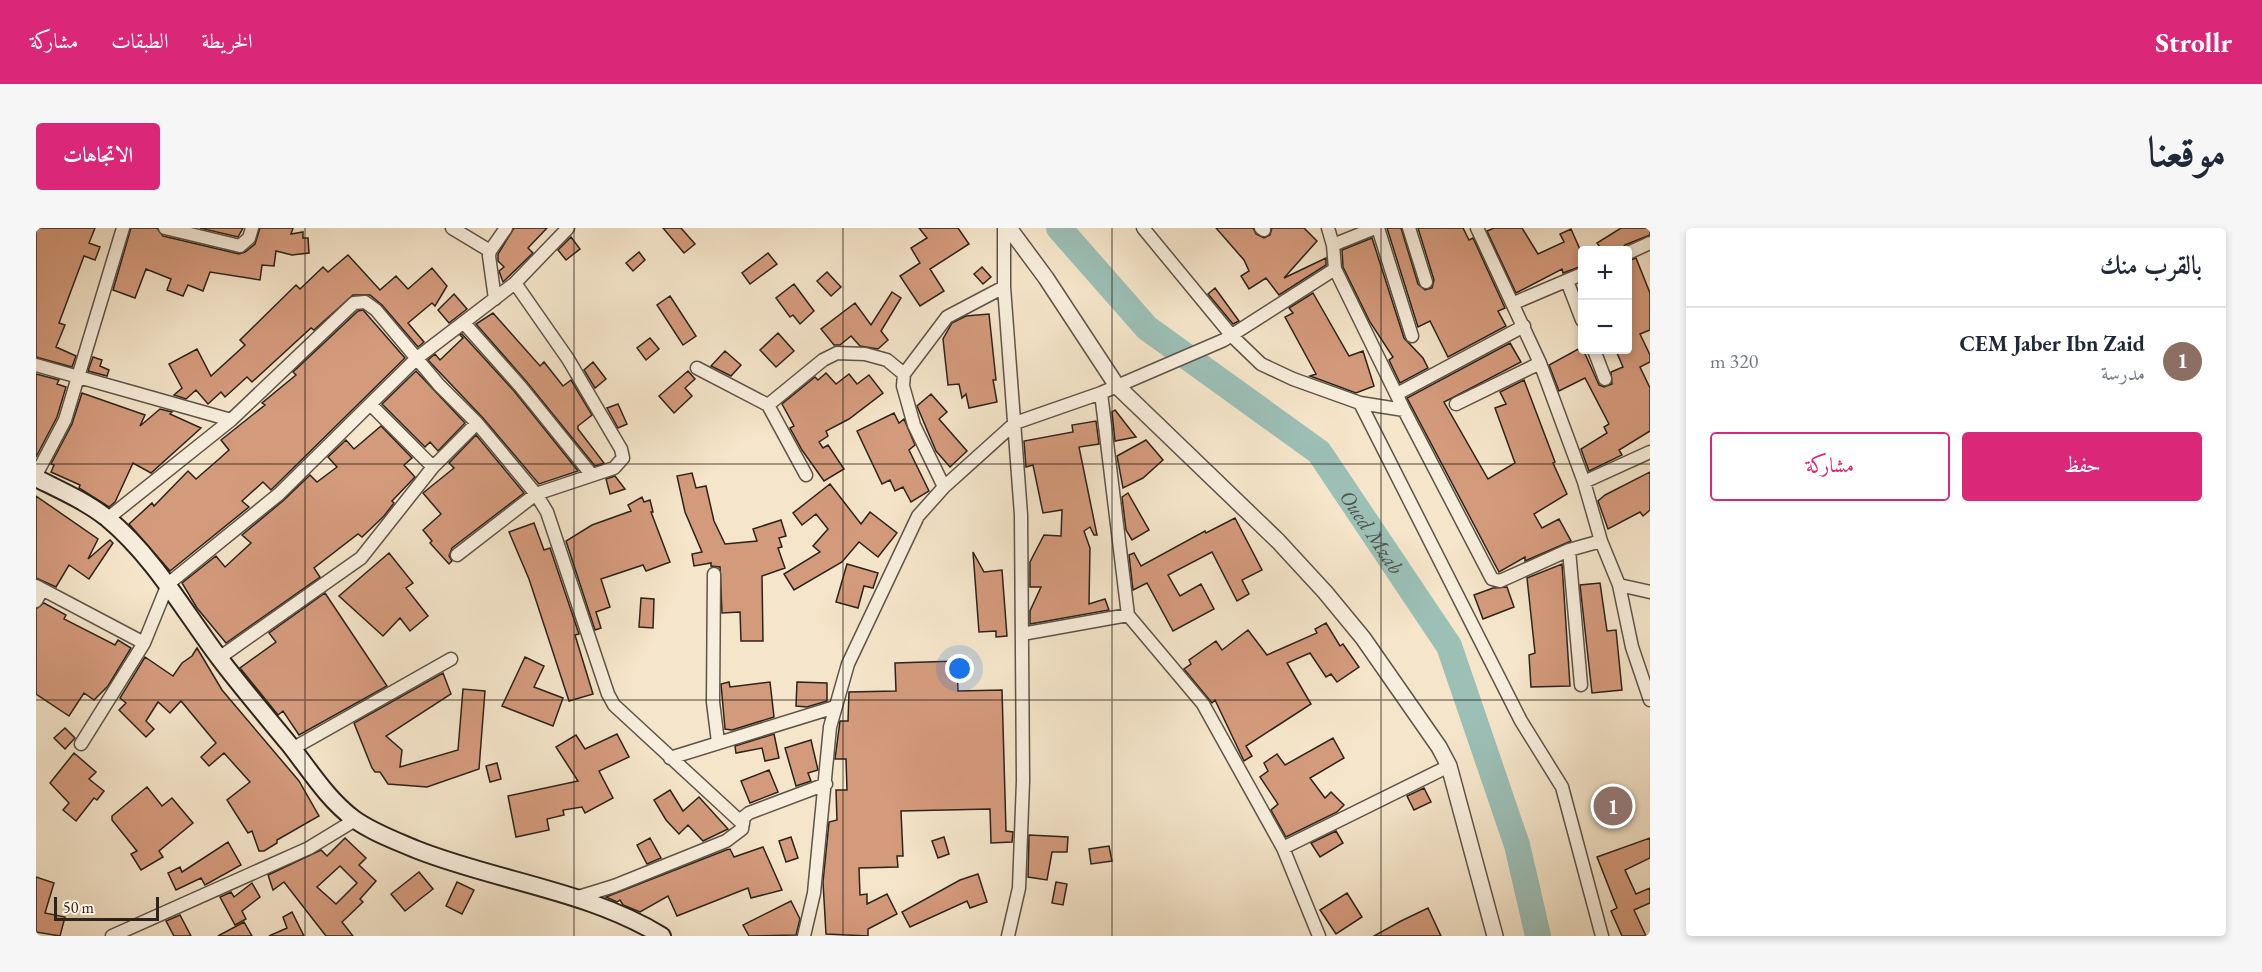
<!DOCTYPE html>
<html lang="ar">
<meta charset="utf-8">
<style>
body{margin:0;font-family:"EB Garamond",Amiri,serif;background:#f6f6f7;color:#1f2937;direction:rtl}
.controls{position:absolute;right:18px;top:18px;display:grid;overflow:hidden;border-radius:6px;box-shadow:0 3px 9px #0003}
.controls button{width:54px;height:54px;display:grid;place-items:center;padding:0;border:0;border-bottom:2px solid #e0e1e3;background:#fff;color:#1f2937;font:30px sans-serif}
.scale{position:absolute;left:18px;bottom:15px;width:105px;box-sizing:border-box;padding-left:6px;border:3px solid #2c231b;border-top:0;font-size:16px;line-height:21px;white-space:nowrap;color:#2c231b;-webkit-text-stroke:4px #f8eedd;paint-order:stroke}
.you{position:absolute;left:924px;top:441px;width:21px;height:21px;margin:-15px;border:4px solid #fff;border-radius:50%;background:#1a73e8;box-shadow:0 0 0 9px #1a73e833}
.badge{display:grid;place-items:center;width:39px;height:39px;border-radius:50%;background:#db2777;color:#fff;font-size:20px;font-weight:700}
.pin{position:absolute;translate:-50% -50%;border:3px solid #fff;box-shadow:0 2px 6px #0006}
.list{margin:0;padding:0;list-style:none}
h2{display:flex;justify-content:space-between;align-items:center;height:78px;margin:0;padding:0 24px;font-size:26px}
h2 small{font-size:20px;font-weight:400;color:#747a83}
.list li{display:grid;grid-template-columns:39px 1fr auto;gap:18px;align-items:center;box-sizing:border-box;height:108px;padding:0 24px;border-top:2px solid #e0e1e3}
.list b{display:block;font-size:22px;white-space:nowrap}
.list p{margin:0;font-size:20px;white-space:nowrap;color:#747a83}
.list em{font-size:20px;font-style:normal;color:#747a83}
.actions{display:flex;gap:12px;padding:18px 24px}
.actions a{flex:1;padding:14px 0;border:2px solid #db2777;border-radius:6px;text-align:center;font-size:21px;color:#db2777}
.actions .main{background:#db2777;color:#fff}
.map{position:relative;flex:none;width:1614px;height:708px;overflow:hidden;direction:ltr;border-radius:6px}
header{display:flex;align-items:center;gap:36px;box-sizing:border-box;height:84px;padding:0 30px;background:#db2777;color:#fff}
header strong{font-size:28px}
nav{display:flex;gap:33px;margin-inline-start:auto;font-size:21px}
.intro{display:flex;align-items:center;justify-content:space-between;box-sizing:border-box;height:144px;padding:0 36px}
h1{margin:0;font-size:42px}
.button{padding:15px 27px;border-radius:6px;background:#db2777;color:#fff;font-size:21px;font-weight:700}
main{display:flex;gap:36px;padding:0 36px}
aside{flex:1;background:#fff;border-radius:6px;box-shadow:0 3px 9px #0003}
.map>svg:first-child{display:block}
</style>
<header>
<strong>Strollr</strong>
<nav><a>الخريطة</a><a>الطبقات</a><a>مشاركة</a></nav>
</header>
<div class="intro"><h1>موقعنا</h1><a class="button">الاتجاهات</a></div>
<main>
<aside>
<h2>بالقرب منك<small></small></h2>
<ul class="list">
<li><span class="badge" style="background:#8d6e63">1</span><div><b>CEM Jaber Ibn Zaid</b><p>مدرسة</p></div><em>320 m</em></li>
</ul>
<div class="actions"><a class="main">حفظ</a><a>مشاركة</a></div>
</aside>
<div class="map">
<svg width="1614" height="708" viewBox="0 0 1614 708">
<rect width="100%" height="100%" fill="#f5e5ca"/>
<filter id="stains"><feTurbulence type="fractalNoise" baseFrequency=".00333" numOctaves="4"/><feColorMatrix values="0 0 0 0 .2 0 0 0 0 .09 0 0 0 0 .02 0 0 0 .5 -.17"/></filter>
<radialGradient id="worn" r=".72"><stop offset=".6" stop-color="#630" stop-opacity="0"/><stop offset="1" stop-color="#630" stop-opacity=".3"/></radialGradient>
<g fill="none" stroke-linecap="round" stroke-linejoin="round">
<path stroke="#9cbfb6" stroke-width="26" id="s1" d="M1023,0L1111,100L1283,224L1413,418L1481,617L1502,708"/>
</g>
<path fill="#d49a7c" stroke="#2c231b" stroke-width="1.5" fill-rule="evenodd" d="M0,0H59L53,15L64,19L59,32L48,28L23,95L29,97L20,119L40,128L36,139L0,129Z
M95,0H121L127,8L203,26L209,24L219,16L224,0H257L255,6L267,4V10H272L273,25L256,27L240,23L238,38L226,37L224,52L174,44L167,63L152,57L147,68L131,62L135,51L110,41L99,70L77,62Z
M164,0H207L202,9Z
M478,0H511L492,20L497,25L467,54L463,43L468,39L462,33V26Z
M627,0H645L659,16L648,25Z
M883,0H922L933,16L894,41L908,63L884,78L864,48L884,35L875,20L891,10Z
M1180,0H1217L1220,6L1228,10L1234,7L1236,0H1268L1281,13L1248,50L1290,30V37L1243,67L1230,50L1213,61L1205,48L1213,43L1208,32Z
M1351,0H1365L1382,56L1389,62L1396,60L1398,52L1382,0H1427L1433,12L1437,10L1469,80L1462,83L1470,98L1412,129L1394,93L1382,99Z
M1458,0H1486L1502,26L1528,14L1524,6L1535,1L1546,26V38L1527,45L1526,41L1480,65L1451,3Z
M1585,0H1614V7L1589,17L1584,22H1566L1561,15Z
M535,9L544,21L530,32L522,22Z
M1336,10L1368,110L1387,130L1392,140L1364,155L1353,132L1357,129L1334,94L1307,39L1306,22Z
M603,24L609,32L597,43L590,35Z
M732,25L741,36L714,56L706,45Z
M312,27L344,62L360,48L372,61L396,40L411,58L399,78L396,75L372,95L388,114L382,119L346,77L334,67H317L278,102L275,100L216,154L211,149L189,169L185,164L172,176L160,162L150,171L138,167L146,160L133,136L161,121L175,148L209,117L204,112L260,57L264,61L287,39L292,44Z
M1600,30L1614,65V102L1604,106L1614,127V134L1604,139L1614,160V203L1583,222L1586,227L1553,243L1545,221L1571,205L1568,199L1573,196L1549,150L1523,163L1513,137L1546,119L1563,157L1568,159L1576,156L1575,144L1587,139L1581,125L1592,122V33Z
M946,39L955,49L947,56L938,46Z
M791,44L805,59L795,68L781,53Z
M758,56L778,83L764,96L757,87L754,89L740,70Z
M1179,60L1203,93L1197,96L1172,66Z
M856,64L865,70L845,103L852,112L842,121L824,118L815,108L804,117H798L785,101L819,75L835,97Z
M1277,65L1313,128L1327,123L1338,158L1320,165L1274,148L1280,146L1249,89L1257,85L1253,80Z
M418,66L431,81L413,95L402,82Z
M634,68L660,108L647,117L621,77Z
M327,82L369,130L237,260L235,262L227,254L206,273L213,279L134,343L93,296L116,275L118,278L152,243L160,251L183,231L193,222L185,212L229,177L226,175L260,147L257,144L322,83Z
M457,85L504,138L508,134L527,158L535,152L556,187L542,198V201L568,235L559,238L490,153L440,96Z
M953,86L960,152H957L961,174L933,180L930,166L926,170L923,156L912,157L907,111L916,95L930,88Z
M742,105L758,123L740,139L724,122Z
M426,106L478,163L542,243L503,256L447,190L392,132L399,126L404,132L427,110L424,107Z
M614,110L623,121L610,132L601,120Z
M1474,115L1485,134L1408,174L1452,251L1479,235L1459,180L1470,176L1464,164L1488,152L1519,234L1517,235L1531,266L1498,286L1506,300L1523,291L1535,313L1489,333V329L1463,344L1371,170Z
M689,123L705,137L695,148L675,138Z
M57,129L66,132L64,138L73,142L71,148L52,143Z
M557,134L570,151L559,160L548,142Z
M380,143L429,195L402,223L394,214L389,219L346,176Z
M652,143L659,151L649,160L656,168L638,185L623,168Z
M790,145L800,156L813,146L821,156L833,147L847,165L813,191L790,203L792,208L783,214L787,220L792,217L808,241L788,253L766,222L754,200L758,198L746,176L779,149L782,152Z
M0,146L23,152L21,156L30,159L21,189L0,229Z
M46,165L109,187L104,198L124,181L136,184L134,186L165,200L115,245L97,235L79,274L73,279L43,260L44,257L15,244L18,237L15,236L36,196Z
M895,166L911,184L903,191L931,223L914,239L900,223L881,178Z
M582,176L591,196L582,200L571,180Z
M1079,182L1100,209L1079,213L1076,184Z
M858,185L863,195L868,191L879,217L873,222L893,263L875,274L867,259L859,263L854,252L846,256L821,203Z
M1060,193L1063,216L1043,219L1061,307H1058L1054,299L1048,303L1054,320L1053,376L1069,371L1073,382L994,396V383L1005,359H994V334L1008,307L1025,308L1026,282L1007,285L997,237L990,239L988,213L1037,204L1036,197Z
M345,198L376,230L368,237L379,249L356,273L358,275L348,288L326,309L322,306L278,340L284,349L190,415L161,380L146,355L180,328L189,339L215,315L206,307L248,272L274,247L281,254L301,239L292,229L310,212L318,221Z
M440,207L488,265L416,320L413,328L416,333L413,336L394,315L396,313L387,302L405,286L387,265L418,240L413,235Z
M1110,212L1127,232L1107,250L1087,260L1081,228Z
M1614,244V282L1607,288L1604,284L1572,301L1562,273L1569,267Z
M656,245L660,260L670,258L678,293L689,316L721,313L717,301L745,292L750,308L743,310L746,319L742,320L749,340L726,348L727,413H705L704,384L686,385L684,339L675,338V335L658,338L656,326L666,324L649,284L641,248Z
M579,248L589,261L574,266L570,251Z
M794,256L825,296L834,284L861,305L842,329L823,314L806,334L758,362L748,346L784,324L777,318L792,301L780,286L766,297L757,285Z
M1092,265L1113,302L1096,312L1090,302L1086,269Z
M0,268L62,311L52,331L74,312L77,315L53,351L33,337L20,359L0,350Z
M606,269L608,274L614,272L617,284H615L634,334L610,343L607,337L565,351L574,379L560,384L565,400L559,402L530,313L556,297L595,283L592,277Z
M1199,290L1226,342L1206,352L1213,366L1201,373L1176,324L1132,347L1144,368L1165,356L1178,381L1137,403L1111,355L1097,362L1093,327L1098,325L1105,338L1169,303L1170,305Z
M498,295L508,322L514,320L543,406L539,407L557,466L533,473L493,351L473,304Z
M937,324L948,344L966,342L971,408L960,409V403L943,404Z
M353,325L377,355L370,360L392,388L374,403L364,390L347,408L303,368Z
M811,336L842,345L837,360L828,358L822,380L800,374Z
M1526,336L1534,458L1495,459L1493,427L1499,425L1491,350Z
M1564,355L1571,403L1580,402L1586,462L1556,465L1544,357Z
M1471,359L1478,379L1447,391L1438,367L1457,360Z
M289,365L351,458L263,507L247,483L242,487L204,440L240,414L233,405Z
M605,370L618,371L617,400L603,399Z
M8,375L30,387L28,391L79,417L82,412L95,420L72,458L58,472L48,465L33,488L0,466V381Z
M1290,395L1304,418L1307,416L1323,439L1301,454L1295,446L1290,449L1274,425L1251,435L1275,476L1210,518L1216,528L1208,533L1179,472L1176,475L1148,441L1155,436L1153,432L1180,413L1186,422L1212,402L1231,427L1281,405L1279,401Z
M161,420L186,462L263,553L283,588L241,612V615L228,623H223L216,603L212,605L191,572L214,554L188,525L173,538L165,529L180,515L145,473L134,485L122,474L110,493L118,501L110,509L83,482L90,475L84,470L109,429L137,448L146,435L156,428Z
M489,429L508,438L498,459L527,470L517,498L466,478Z
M921,433L922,463L966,462L970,603L977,604L976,614L955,615L954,581L865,583L867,628H861L862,639L823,640L824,667L831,666V676L851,666L861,686L832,701V708L790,706L787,654L793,594L801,592L800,562H811L810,531H799L804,493H812L813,464L860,463L859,435Z
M407,445L415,466L350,508L366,522L364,539L422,522L427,461L449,463L443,541L391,559L352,556L344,544H339L336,540L318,495Z
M693,454L694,459L734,454L738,489L696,502L689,501L685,456Z
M761,454L791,455V473L771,479L760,478Z
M29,500L39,510L29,521L18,510Z
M581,506L593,529L563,543L577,570L549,585L546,579L527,582L528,587L511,591L513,602L480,609L472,568L542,553L520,519L540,507L549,521Z
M738,506L743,530L729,533L726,520L700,525L699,518Z
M1297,510L1308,530L1274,550L1289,570L1295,564L1308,577L1301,584L1250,609L1235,582L1242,576L1224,549L1232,543L1228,535L1241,526L1249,537Z
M775,512L782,542L772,545L775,553L760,558L749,520Z
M38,525L60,544L53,551L68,563L61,572L58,570L40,593L27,582L33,575L14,555Z
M461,535L465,551L454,554L450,538Z
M733,542L742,564L714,575L705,553Z
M111,559L126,578L136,570L157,595L123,623L127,629L105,642L95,626L101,623L76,592V588Z
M1388,560L1395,574L1378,582L1371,568Z
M634,562L647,583L663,569L692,601L667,613L652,597L643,606L630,592L618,572Z
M1300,603L1307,615L1284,629L1275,615Z
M993,607L1032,609L1031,624H1016L1011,652L992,649Z
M755,609L762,630L750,634L743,613Z
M908,609L913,626L902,630L896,613Z
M309,610L330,630L323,637L340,653L324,671L327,674L306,694L317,708H290L248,654L237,662L232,647L285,622L291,628ZM304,638L321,655L300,676L281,659Z
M614,610L625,630L611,636L601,617Z
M1614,610V630L1589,642L1600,666L1614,660V675L1598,682L1610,708H1586L1575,683L1581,680L1561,629Z
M192,614L205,637L169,657L165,650L140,662L132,645L144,639L146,644Z
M1073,618L1076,633L1055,636L1053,621Z
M727,619L746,662L715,670L712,660L641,688L632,668L604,684L587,677L584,672L581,674L570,669L690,622L694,621L698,629Z
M383,644L397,661L369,683L355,666Z
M942,646L951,674L934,680L931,673L874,699L866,684L924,652Z
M0,649L18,655L9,685L29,689L24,708L0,704Z
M421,654L438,662L426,686L410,678Z
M1020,654L1031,656L1027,677L1016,675Z
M216,655L224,669L206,683L210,691L199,697L184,669L195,664L198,669Z
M1311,665L1326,689L1300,706L1284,682Z
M755,673L764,691L760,707L713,708L707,697Z
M1392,680L1405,708H1338L1365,693Z
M256,684L268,708H233L251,700L247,689Z
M144,687L155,708H138L130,693Z
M208,694L216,708H182Z"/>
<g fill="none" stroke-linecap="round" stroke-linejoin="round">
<g stroke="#5e5447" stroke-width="15">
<path id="minor" d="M129,0L204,18L213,10L216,0
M416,0L454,23
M968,0V59L985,287L987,553L983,660L972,708
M1107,0L1196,108L1225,136L1257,151L1324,175L1368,182
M1225,0L1228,2
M1342,0L1376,108
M1373,0L1390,54
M1441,0L1504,135L1548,254
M1297,17L1339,0
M1592,25L1614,15
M1299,41L1368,182L1456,351L1464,353L1533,322L1565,313
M1531,53L1546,92
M459,71L453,28L454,23L470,0
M1478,75L1546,46
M428,95L484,158L555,246
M1558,122L1569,151
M0,137L195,192
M661,140L732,177L770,247
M1065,165L1092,387L1167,476L1247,620L1283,708
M1361,166L1488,98
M1324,175L1485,493L1526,559L1566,708
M1420,176L1504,135
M335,177L397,239
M732,177L787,132L801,125L829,126L851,132L868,146
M1614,224L1548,254L1565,313L1583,357L1596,419L1614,472
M0,247L29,192L87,0
M908,259L878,197L867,158L868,146L911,89L968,59
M71,291L195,192L318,75L329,74L340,82L403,157L441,195L500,266L511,284L572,466L578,477L707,596
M1533,322L1545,457
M421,327L500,266L578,240L587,230L585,221L532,131L479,55
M678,346L677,474L682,514
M1583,357L1614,364
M0,358L108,415L132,356L243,266L381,130L479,55L532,0
M0,373L6,362
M986,406L1092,387
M183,430L325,330L397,239L441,195
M45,516L108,415
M256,521L415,431
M634,530L799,479
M1247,620L1413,538
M539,670L578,658L690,613L706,601L708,589L713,585L790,556
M76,708L273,620L319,592
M768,708L778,665L794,499L812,436L882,288L908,259L979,195L1065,165L1188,112L1299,41L1297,17L1292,0"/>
</g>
<g stroke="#5e5447" stroke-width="18">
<path id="tertiary" d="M973,0L1010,50L1081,158L1242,313L1289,364L1327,410L1403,519L1413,538L1459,708"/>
</g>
<g stroke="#2c231b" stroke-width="20">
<path id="secondary" d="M0,250C24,262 49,273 71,290C118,329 148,383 184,431C206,460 230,488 253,516C273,541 291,571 318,591C336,604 358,612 379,621C459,653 551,662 626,708"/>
</g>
<use href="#minor" stroke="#f8eedd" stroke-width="12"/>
<use href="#tertiary" stroke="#f8eedd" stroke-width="15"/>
<use href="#secondary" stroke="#f8eedd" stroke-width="16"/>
</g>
<path fill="none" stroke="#2c231b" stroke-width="1.5" stroke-opacity="0.55" d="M269,0V708M538,0V708M807,0V708M1076,0V708M1345,0V708M0,236H1614M0,472H1614"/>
<g text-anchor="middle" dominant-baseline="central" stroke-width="6" stroke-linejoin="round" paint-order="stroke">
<g font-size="21" font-style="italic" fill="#4e524a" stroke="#f8eedd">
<text stroke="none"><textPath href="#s1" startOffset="441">Oued Mzab</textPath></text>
</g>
</g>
<rect width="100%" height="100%" filter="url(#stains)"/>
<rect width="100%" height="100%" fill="url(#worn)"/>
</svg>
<div class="controls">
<button>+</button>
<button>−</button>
</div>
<div class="scale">50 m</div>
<div class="you"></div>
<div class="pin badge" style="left:1577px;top:578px;background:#8d6e63">1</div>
</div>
</main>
